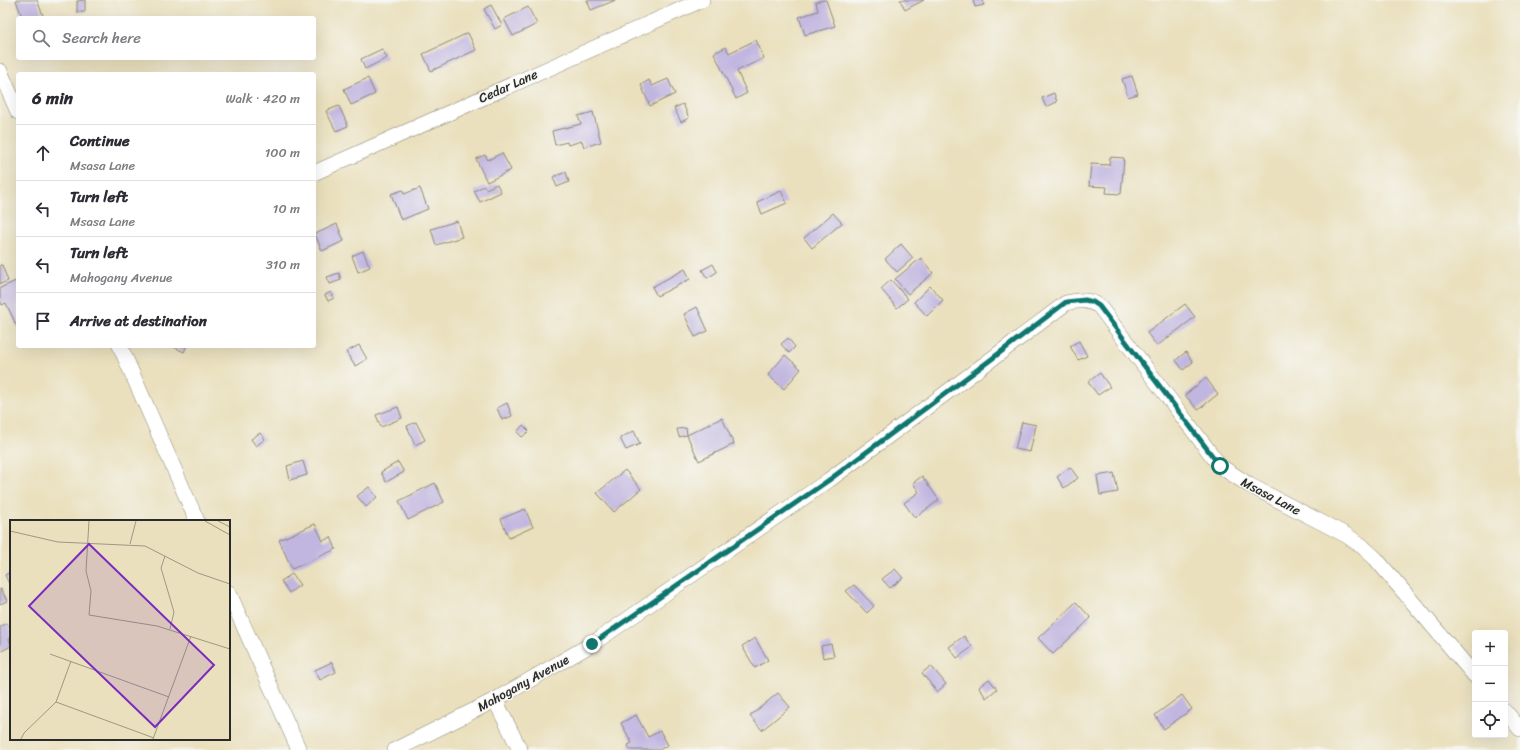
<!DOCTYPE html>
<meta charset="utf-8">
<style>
body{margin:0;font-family:Sriracha,sans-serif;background:#f2f2f3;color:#2b2b33}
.controls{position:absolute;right:12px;bottom:12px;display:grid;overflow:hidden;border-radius:4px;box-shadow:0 4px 16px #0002}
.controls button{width:36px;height:36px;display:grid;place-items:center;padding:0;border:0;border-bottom:1px solid #e1e1e2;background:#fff;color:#2b2b33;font:20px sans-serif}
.stop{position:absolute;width:12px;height:12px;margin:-9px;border:3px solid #0f766e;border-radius:50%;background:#fff}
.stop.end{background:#0f766e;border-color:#fff;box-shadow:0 1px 4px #0008}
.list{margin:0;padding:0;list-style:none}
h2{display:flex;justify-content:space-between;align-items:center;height:52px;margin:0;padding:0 16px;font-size:17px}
h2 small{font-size:13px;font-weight:400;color:#7c7c81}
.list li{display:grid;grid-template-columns:26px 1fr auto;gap:12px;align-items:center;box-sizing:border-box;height:56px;padding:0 16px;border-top:1px solid #e1e1e2}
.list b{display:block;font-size:15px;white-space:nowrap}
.list p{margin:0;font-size:13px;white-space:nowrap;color:#7c7c81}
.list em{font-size:13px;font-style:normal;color:#7c7c81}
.icon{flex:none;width:22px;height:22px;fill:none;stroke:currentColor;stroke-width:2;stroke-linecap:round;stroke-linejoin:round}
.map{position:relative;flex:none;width:1520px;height:750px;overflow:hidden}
.search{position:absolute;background:#fff;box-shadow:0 4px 16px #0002;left:16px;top:16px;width:300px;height:44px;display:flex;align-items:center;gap:10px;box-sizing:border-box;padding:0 14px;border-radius:4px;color:#7c7c81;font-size:15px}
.panel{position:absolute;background:#fff;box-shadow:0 4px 16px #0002;left:16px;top:72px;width:300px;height:276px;border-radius:4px}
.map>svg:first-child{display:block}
</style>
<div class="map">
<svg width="1520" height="750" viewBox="0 0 1520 750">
<rect width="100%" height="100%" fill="#f6f6f2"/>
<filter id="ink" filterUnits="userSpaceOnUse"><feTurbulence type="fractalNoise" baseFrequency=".025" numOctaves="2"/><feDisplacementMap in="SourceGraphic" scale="8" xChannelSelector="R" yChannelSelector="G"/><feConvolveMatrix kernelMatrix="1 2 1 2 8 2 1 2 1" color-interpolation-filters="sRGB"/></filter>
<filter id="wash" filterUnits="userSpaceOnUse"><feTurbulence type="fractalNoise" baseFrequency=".012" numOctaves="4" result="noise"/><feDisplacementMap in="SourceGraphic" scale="16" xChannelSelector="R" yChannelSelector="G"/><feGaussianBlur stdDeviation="0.9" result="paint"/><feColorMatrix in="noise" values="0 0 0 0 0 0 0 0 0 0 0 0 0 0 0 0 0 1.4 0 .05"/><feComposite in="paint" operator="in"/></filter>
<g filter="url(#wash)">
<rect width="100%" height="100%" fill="#eae0bd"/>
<g id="blocks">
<path fill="#c1b6e0" d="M16,0H37L44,18H28L27,15L22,17Z
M85,0V12H77V1Z
M587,0H616L591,10Z
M823,0H826L835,26L805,35L799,17L818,11L816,2Z
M900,0H924L905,10Z
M973,0H982L984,5L975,7Z
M491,5L502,25L495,29L484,9Z
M528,7L537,24L513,36L504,19Z
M468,33L476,50L431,71L423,54Z
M756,40L764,58L737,71L747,93L736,99L714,53L726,47L729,53Z
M382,49L387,58L365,69L361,59Z
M1132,76L1138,94L1128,97L1122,79Z
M368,78L375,94L351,105L344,89Z
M668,79L675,94L650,106L641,85L649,80L652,86Z
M1054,93L1057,102L1046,107L1042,98Z
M683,104L689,118L681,122L674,108Z
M339,106L348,126L336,131L326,111Z
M593,112L601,142L584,147L582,141L568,145L567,142L555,145L552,131L581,124L578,116Z
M502,153L511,170L487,182L476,159L485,155L488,160Z
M1110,157L1124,158L1121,194L1106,193L1107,187L1089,186L1091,164L1109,165Z
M566,172L569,182L557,187L553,177Z
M497,184L501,192L480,202L474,191L484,186L486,189Z
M420,188L428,209L401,220L391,194L403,190L404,194Z
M781,191L787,203L762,214L757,202Z
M833,213L842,223L812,248L804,238Z
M457,221L462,237L436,245L431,229Z
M337,224L344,241L322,251L315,234Z
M901,244L913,258L897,272L885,259Z
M363,251L370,267L358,272L352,256Z
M921,258L933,273L908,294L895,279Z
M713,264L717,272L707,278L702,270Z
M0,265H2L8,281L0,284Z
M685,269L690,279L657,296L652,287Z
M339,273L341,280L330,284L327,277Z
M18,280V329L6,303L2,305L0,300V288Z
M891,280L908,299L897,308L881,289Z
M930,286L943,300L927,316L914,302Z
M331,292L334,298L328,301L325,295Z
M1185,304L1195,317L1157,346L1147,333Z
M697,307L708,331L695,337L684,314Z
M788,338L795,347L789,353L781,344Z
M1079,341L1087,356L1078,360L1070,346Z
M359,345L367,359L355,366L346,352Z
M172,346H187L184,352Z
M1186,352L1193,362L1183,370L1176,360Z
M785,355L801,369L784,389L768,375Z
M1100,373L1110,387L1098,395L1088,382Z
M1206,378L1218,394L1198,410L1185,395Z
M507,403L512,416L502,420L497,408Z
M398,407L402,418L381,427L376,415Z
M722,418L734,444L699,461L687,435Z
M416,422L425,440L415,445L407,426Z
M1022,422L1036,425L1030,452L1015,449Z
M523,425L529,431L522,437L517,432Z
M686,428L687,435L679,437L677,429Z
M634,431L640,444L626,450L620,438Z
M260,433L265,439L256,446L251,439Z
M303,461L307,475L290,480L287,466Z
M398,462L404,472L386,482L381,472Z
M1070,467L1078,478L1064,488L1057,477Z
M625,470L641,489L614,512L597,493Z
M1114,473L1118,492L1100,495L1097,476Z
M922,476L939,500L915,518L904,503L919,492L913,483Z
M435,483L444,502L408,520L399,501Z
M369,487L377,497L366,507L357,496Z
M525,509L533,527L509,538L501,519Z
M315,524L323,541L331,537L336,549L292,569L279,540Z
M895,569L903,578L890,588L882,579Z
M11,572V588L5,575Z
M292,574L300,585L289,593L281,581Z
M854,585L874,606L867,613L846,591Z
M0,589H1L7,601L0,604Z
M1076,602L1091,618L1053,654L1038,638Z
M7,623L11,630V638L9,639L11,646L0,652V627Z
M964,636L972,647L957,658L949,647Z
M755,638L768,660L755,668L742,646Z
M831,644L834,656L823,658L821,646Z
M332,662L336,672L320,680L315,670Z
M931,666L946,684L937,692L922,673Z
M989,679L997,689L986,698L979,687Z
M778,693L790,707L762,730L750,716Z
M1182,695L1192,709L1164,729L1155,715Z
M636,715L648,737L660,731L668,745L659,750H630L628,745L632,743L621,723Z"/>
</g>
</g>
<g filter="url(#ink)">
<use href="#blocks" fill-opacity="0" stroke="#8a8674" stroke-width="1"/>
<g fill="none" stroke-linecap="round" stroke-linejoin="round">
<g stroke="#8a8674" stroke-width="16">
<path id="minor" d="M0,71L18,112
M314,173L702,0
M120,346L197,521
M229,593L299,750
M495,700L520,750
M1505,711L1520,729
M395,750L495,700L592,644L829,480L989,361L1066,303C1078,300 1088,299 1099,306L1220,466L1249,485L1346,535L1362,546L1376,559L1475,676"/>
</g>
<use href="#minor" stroke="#fff" stroke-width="15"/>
</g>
</g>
<g fill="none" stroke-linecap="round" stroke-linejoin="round" filter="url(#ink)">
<path stroke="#0f766e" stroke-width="5" d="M592,644L829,480L989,361L1066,302L1085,300L1093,302L1099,306L1220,466"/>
</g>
<g text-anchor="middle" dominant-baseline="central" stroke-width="3" stroke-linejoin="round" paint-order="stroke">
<g font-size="13" fill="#2b2b2b" stroke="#f6f6f2">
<text transform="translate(508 86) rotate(-24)">Cedar Lane</text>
<text transform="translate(1271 496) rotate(28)">Msasa Lane</text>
<text transform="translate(523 683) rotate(-29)">Mahogany Avenue</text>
</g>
</g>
<g transform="translate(10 520)">
<rect width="220" height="220" fill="#eae0bd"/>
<path fill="none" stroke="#9e9883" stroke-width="1" d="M79,1L76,51L81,71L79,95L147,106L220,129M195,1L220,15M208,1L220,7M0,11L48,22L135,26L188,53L220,64M120,24L126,1M155,36L151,48L164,92L160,109M40,134L159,177M46,182L144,218M11,219L14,213L46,182L61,141M143,219L181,116"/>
<path fill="#7b2cbf" fill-opacity="0.15" stroke="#7b2cbf" stroke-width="2" d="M79,24L204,145L145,207L19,86Z"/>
<rect width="220" height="220" fill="none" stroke="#2b2b2b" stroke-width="2"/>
</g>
</svg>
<div class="controls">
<button>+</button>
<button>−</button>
<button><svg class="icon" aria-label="locate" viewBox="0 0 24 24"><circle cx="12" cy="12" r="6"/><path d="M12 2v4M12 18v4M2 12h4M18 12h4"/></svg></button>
</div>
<div class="stop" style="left:1220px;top:466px"></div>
<div class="stop end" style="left:592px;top:644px"></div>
<div class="search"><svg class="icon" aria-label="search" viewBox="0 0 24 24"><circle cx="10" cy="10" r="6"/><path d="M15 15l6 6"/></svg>Search here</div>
<section class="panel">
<h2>6 min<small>Walk · 420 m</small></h2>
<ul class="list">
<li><svg class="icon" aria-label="ahead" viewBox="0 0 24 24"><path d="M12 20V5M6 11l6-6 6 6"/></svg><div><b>Continue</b><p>Msasa Lane</p></div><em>100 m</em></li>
<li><svg class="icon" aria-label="left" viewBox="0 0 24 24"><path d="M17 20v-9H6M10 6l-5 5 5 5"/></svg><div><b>Turn left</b><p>Msasa Lane</p></div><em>10 m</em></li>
<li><svg class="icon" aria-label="left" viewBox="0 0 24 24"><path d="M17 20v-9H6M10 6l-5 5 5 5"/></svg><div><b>Turn left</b><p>Mahogany Avenue</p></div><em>310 m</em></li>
<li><svg class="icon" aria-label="arrive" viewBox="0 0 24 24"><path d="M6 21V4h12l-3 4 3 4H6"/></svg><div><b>Arrive at destination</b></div></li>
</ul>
</section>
</div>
